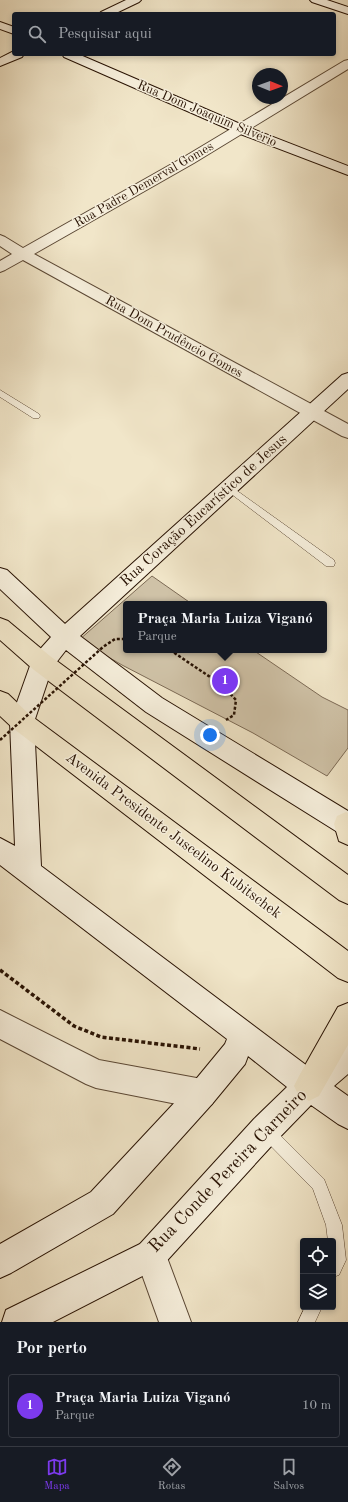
<!DOCTYPE html>
<html lang="pt">
<meta charset="utf-8">
<style>
body{margin:0;font-family:"Old Standard TT",serif;background:#242831;color:#f1f3f6}
.controls{position:absolute;right:12px;bottom:12px;display:grid;overflow:hidden;border-radius:4px;box-shadow:0 2px 6px #0003}
.controls button{width:36px;height:36px;display:grid;place-items:center;padding:0;border:0;border-bottom:1px solid #363941;background:#171b24;color:#f1f3f6;font:20px sans-serif}
.compass{position:absolute;left:252px;top:68px;width:36px;height:36px;border-radius:50%;background:#171b24;box-shadow:0 2px 6px #0003;rotate:91deg}
.you{position:absolute;left:210px;top:735px;width:14px;height:14px;margin:-10px;border:3px solid #fff;border-radius:50%;background:#1a73e8;box-shadow:0 0 0 6px #1a73e833}
.badge{display:grid;place-items:center;width:26px;height:26px;border-radius:50%;background:#7c3aed;color:#fff;font-size:13px;font-weight:700}
.pin{position:absolute;translate:-50% -50%;border:2px solid #fff;box-shadow:0 1px 4px #0006}
.popup{position:absolute;left:123px;top:601px;width:204px;height:52px;box-sizing:border-box;display:grid;place-content:center;border-radius:4px;background:#171b24;filter:drop-shadow(0 1px 3px #0005);font-size:13px;white-space:nowrap;color:#9ea1a6}
.popup b{font-size:15px;color:#f1f3f6}
.popup::after{content:'';position:absolute;left:50%;top:100%;margin-left:-8px;border:8px solid transparent;border-top-color:#171b24}
.list{margin:0;padding:0;list-style:none}
h2{display:flex;justify-content:space-between;align-items:center;height:52px;margin:0;padding:0 16px;font-size:17px}
h2 small{font-size:13px;font-weight:400;color:#9ea1a6}
.list li{display:grid;grid-template-columns:26px 1fr auto;gap:12px;align-items:center;box-sizing:border-box;height:64px;margin:0 8px 8px;padding:0 8px;border:1px solid #363941;border-radius:4px}
.list b{display:block;font-size:15px;white-space:nowrap}
.list p{margin:0;font-size:13px;white-space:nowrap;color:#9ea1a6}
.list em{font-size:13px;font-style:normal;color:#9ea1a6}
.icon{flex:none;width:22px;height:22px;fill:none;stroke:currentColor;stroke-width:2;stroke-linecap:round;stroke-linejoin:round}
.map{position:relative;flex:none;width:348px;height:1322px;overflow:hidden}
.search{position:absolute;background:#171b24;box-shadow:0 2px 6px #0003;left:12px;right:12px;top:12px;height:44px;display:flex;align-items:center;gap:10px;box-sizing:border-box;padding:0 14px;border-radius:4px;color:#9ea1a6;font-size:15px}
.sheet{height:124px;background:#171b24}
nav{display:flex;justify-content:space-around;align-items:center;box-sizing:border-box;height:56px;border-top:1px solid #363941;background:#171b24;font-size:11px;color:#9ea1a6}
nav a{display:grid;justify-items:center;gap:2px}
nav .on{color:#7c3aed}
.map>svg:first-child{display:block}
</style>
<div class="map">
<svg width="348" height="1322" viewBox="0 0 348 1322">
<rect width="100%" height="100%" fill="#f1e6c9"/>
<filter id="stains"><feTurbulence type="fractalNoise" baseFrequency=".005" numOctaves="4"/><feColorMatrix values="0 0 0 0 .2 0 0 0 0 .09 0 0 0 0 .02 0 0 0 .5 -.17"/></filter>
<radialGradient id="worn" r=".72"><stop offset=".6" stop-color="#630" stop-opacity="0"/><stop offset="1" stop-color="#630" stop-opacity=".3"/></radialGradient>
<path fill="#cfc2a7" stroke="#7c6a55" d="M152,576L192,604H126V650H253L322,697L348,710V748L327,776L253,733L122,665L79,640Z"/>
<g fill="none" stroke-linecap="round" stroke-linejoin="round">
<g stroke="#5a4734" stroke-width="1">
<path id="lane" d="M0,390L39,414L40,416L39,418H33L0,397Z
M229,485L334,560L335,563L334,566H326L226,490L224,488L226,486Z
M266,1124L271,1126L324,1179L342,1225L346,1260L339,1275L333,1277V1241H328L326,1225L313,1189L261,1136L259,1131L261,1126Z
M305,1307H322L315,1322H298Z"/>
</g>
<g stroke="#5a4734" stroke-width="2">
<path id="street" d="M348,60V69L194,163L34,254L348,424V438L342,436L23,260L5,270L0,272V261L12,254L0,246V235L5,237L23,248L184,157L344,61Z
M0,1010L99,1060L202,1079L212,1084L217,1094L212,1104L202,1109L96,1088L86,1084L0,1039Z
M151,1239L162,1244L191,1322H159L135,1255L140,1244Z"/>
</g>
<g stroke="#281203" stroke-width="2">
<path id="secondary" d="M126,0H141L139,2L114,14H99L101,12Z
M310,0H327L348,7V14L312,2Z
M0,22L14,27V34L0,29Z
M14,51V54H24L22,57L0,66V58Z
M62,54H78L245,126L348,166V175L235,132L64,57Z
M348,373V389L80,636L162,698L348,811V837L339,833L146,712L66,650L52,668L34,722L41,866L310,1068L338,1046L348,1042V1074L334,1086L348,1096V1129L338,1124L311,1105L276,1141L162,1266L53,1322H2L6,1310L140,1244L254,1119L287,1087L248,1056L245,1064L212,1104L113,1214L11,1273L0,1278V1244L91,1192L192,1084L225,1044L227,1039L0,865V838L15,846L10,722L31,663L34,656L51,637L0,589V568L7,570L65,624L342,375Z"/>
</g>
<g stroke="#281203" stroke-width="2">
<path id="highway" d="M0,618L8,621L50,656L348,875V904L339,900L34,670L0,640Z
M0,691L8,694L30,715L348,951V982L338,978L14,729L0,716Z
M346,812L348,813V845L339,841L334,824L337,816Z
M348,1003V1045L319,1096L309,1101L299,1096L294,1086L299,1076L338,1007Z"/>
</g>
<path stroke="#281203" stroke-width="2.5" stroke-dasharray="3 2" stroke-linecap="butt" d="M170,650L222,685L236,700L234,715L226,720"/>
<path stroke="#281203" stroke-width="3.5" stroke-dasharray="4 2.5" stroke-linecap="butt" d="M0,970L74,1026L101,1037L200,1049"/>
<use href="#lane" fill="#f6efdc" fill-rule="evenodd"/>
<use href="#street" fill="#f6efdc" fill-rule="evenodd"/>
<use href="#secondary" fill="#f6efdc" fill-rule="evenodd"/>
<use href="#highway" fill="#f1e6c9" fill-rule="evenodd"/>
<path stroke="#281203" stroke-width="2.5" stroke-dasharray="3 2" stroke-linecap="butt" d="M0,740L103,647L115,639H126"/>
</g>
<g text-anchor="middle" dominant-baseline="central" stroke-width="3" stroke-linejoin="round" paint-order="stroke">
<g font-size="13" fill="#281203" stroke="#f6efdc">
<text transform="translate(207 114) rotate(23)">Rua Dom Joaquim Silvério</text>
<text transform="translate(144 185) rotate(-30)">Rua Padre Demerval Gomes</text>
<text transform="translate(174 337) rotate(29)">Rua Dom Prudêncio Gomes</text>
</g>
<g font-size="15" fill="#281203" stroke="#f6efdc">
<text transform="translate(204 511) rotate(-42)">Rua Coração Eucarístico de Jesus</text>
<text transform="translate(173 836) rotate(37)">Avenida Presidente Juscelino Kubitschek</text>
</g>
<g font-size="18" fill="#281203" stroke="#f6efdc">
<text transform="translate(228 1171) rotate(-46)">Rua Conde Pereira Carneiro</text>
</g>
</g>
<rect width="100%" height="100%" filter="url(#stains)"/>
<rect width="100%" height="100%" fill="url(#worn)"/>
</svg>
<div class="controls">
<button><svg class="icon" aria-label="locate" viewBox="0 0 24 24"><circle cx="12" cy="12" r="6"/><path d="M12 2v4M12 18v4M2 12h4M18 12h4"/></svg></button>
<button><svg class="icon" aria-label="layers" viewBox="0 0 24 24"><path d="M12 4l9 5-9 5-9-5zM3 14l9 5 9-5"/></svg></button>
</div>
<svg class="compass" viewBox="-18 -18 36 36"><path d="M0-13l5 13h-10z" fill="#e53935"/><path d="M0 13l5-13h-10z" fill="#9ea1a6"/></svg>
<div class="you"></div>
<div class="pin badge" style="left:225px;top:681px">1</div>
<div class="popup"><b>Praça Maria Luiza Viganó</b>Parque</div>
<div class="search"><svg class="icon" aria-label="search" viewBox="0 0 24 24"><circle cx="10" cy="10" r="6"/><path d="M15 15l6 6"/></svg>Pesquisar aqui</div>
</div>
<section class="sheet">
<h2>Por perto<small></small></h2>
<ul class="list">
<li><span class="badge">1</span><div><b>Praça Maria Luiza Viganó</b><p>Parque</p></div><em>10 m</em></li>
</ul>
</section>
<nav>
<a class="on"><svg class="icon" aria-label="map" viewBox="0 0 24 24"><path d="M3 6l6-2 6 2 6-2v14l-6 2-6-2-6 2zM9 4v14M15 6v14"/></svg>Mapa</a>
<a><svg class="icon" aria-label="directions" viewBox="0 0 24 24"><path d="M12 3l9 9-9 9-9-9zM9 14v-3h6M13 9l2 2-2 2"/></svg>Rotas</a>
<a><svg class="icon" aria-label="saved" viewBox="0 0 24 24"><path d="M7 4h10v16l-5-4-5 4z"/></svg>Salvos</a>
</nav>
